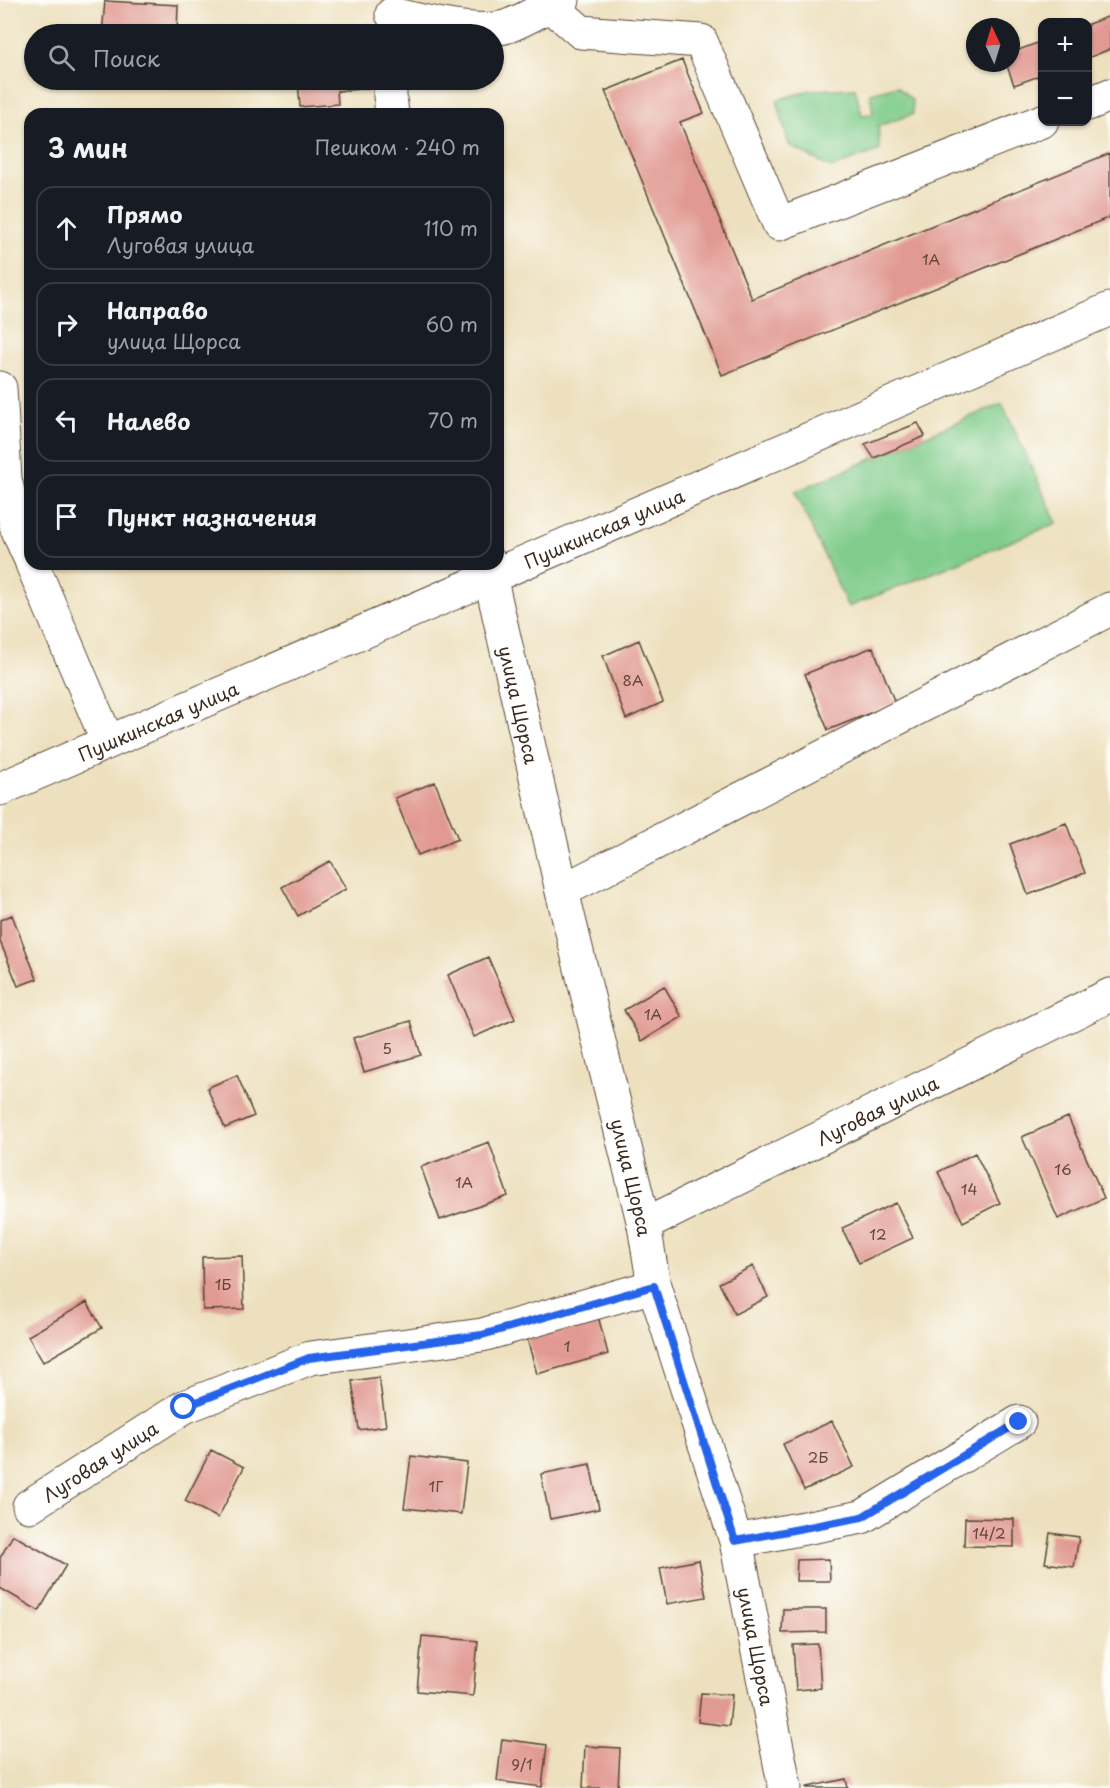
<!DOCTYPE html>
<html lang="ru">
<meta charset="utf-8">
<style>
body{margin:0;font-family:"Playpen Sans",sans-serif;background:#242831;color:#f1f3f6}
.controls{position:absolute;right:18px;top:18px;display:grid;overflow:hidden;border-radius:12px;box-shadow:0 2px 4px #0004}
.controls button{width:54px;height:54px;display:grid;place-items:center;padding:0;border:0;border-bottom:2px solid #363941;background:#171b24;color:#f1f3f6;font:30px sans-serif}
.compass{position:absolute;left:966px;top:18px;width:54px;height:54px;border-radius:50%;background:#171b24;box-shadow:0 2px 4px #0004;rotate:356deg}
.stop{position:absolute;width:18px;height:18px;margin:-14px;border:4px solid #2563eb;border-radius:50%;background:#fff}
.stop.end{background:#2563eb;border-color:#fff;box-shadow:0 2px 6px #0008}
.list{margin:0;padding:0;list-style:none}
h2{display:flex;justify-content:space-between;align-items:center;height:78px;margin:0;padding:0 24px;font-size:26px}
h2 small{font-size:20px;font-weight:400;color:#9ea1a6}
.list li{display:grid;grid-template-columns:39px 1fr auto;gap:18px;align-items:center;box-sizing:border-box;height:84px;margin:0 12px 12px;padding:0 12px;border:2px solid #363941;border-radius:18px}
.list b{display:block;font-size:22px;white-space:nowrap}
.list p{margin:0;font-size:20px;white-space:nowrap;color:#9ea1a6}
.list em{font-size:20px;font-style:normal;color:#9ea1a6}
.icon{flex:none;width:33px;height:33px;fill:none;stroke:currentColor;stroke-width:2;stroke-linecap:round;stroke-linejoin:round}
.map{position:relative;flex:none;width:1110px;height:1788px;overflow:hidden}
.search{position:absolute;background:#171b24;box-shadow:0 2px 4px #0004;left:24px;top:24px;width:480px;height:66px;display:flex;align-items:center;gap:15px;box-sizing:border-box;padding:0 21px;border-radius:33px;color:#9ea1a6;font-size:22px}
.panel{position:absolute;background:#171b24;box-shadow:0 2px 4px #0004;left:24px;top:108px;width:480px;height:462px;border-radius:18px}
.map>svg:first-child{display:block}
</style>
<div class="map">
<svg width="1110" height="1788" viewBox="0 0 1110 1788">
<rect width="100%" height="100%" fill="#fdfcf7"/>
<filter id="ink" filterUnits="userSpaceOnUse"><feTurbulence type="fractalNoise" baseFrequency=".0167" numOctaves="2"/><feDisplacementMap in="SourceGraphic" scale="12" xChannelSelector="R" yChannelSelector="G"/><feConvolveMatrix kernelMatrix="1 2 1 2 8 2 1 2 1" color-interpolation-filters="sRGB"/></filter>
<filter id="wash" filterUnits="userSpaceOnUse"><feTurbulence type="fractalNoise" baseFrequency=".008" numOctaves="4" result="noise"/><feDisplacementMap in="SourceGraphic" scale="24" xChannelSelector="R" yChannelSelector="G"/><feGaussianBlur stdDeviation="1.35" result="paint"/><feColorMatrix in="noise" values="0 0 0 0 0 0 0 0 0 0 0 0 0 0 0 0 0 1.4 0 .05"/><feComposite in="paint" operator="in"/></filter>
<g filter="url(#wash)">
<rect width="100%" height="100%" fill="#ede0be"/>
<path fill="#80cc8b" stroke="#5e7b54" stroke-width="1.5" d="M897,86L912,100L913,114L878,126L880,150L831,168L789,145L777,100L811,90L855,88L862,115L873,114L870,93Z
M1002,403L1057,523L848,607L795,492Z"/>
<g id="blocks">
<path fill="#e19a93" d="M105,1L178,5L177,34H102Z
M1110,16V49L1088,58V24Z
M368,25L369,34H294V31Z
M1042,41V75L1014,85L1006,63H1011V53Z
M682,60L704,113L680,122L752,299L1110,153V217L722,375L605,91Z
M298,80H373V88L337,91L338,104L300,107Z
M918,423L925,436L874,458L865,444Z
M639,640L663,702L626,719L603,656Z
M873,647L895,703L828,730L805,674Z
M435,782L458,839L418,855L395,798Z
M1066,823L1085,873L1028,895L1010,844Z
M330,861L346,889L298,916L282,887Z
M12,915L37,979L18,986L0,941V920Z
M488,957L515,1019L474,1037L448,975Z
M664,986L682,1017L642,1041L624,1010Z
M411,1021L421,1055L364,1072L353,1038Z
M237,1075L254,1116L225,1128L207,1088Z
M1068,1117L1104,1198L1058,1219L1022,1137Z
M489,1142L508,1196L440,1220L421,1167Z
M975,1153L1000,1203L963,1222L938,1172Z
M896,1203L913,1238L859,1263L842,1228Z
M242,1256L244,1309L203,1310L202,1257Z
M753,1266L768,1297L735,1314L719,1283Z
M87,1302L102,1328L43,1362L28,1336Z
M598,1316L608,1354L537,1374L526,1335Z
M379,1377L386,1426L359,1430L352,1381Z
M832,1421L854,1467L804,1490L783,1444Z
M211,1450L244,1467L218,1518L185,1501Z
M411,1456L467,1463L461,1514L404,1508Z
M590,1464L599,1509L550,1519L541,1474Z
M965,1518L1014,1519V1547L964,1546Z
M1050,1533L1079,1537L1074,1567L1045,1563Z
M13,1535L66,1565L39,1611L0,1588V1558Z
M829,1559L830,1581H796L797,1560Z
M699,1560L706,1597L667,1604L660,1568Z
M783,1609H826V1632L782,1633Z
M422,1636L478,1641L473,1696L417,1691Z
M818,1644L821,1688L796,1690L793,1645Z
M701,1693L732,1695L729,1726L698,1722Z
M502,1739L547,1745L542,1787L497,1781Z
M585,1746L620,1748L618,1788H583Z
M846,1779L848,1788H807V1787Z"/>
</g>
</g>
<g filter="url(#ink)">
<use href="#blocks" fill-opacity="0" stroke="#564536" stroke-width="1.5"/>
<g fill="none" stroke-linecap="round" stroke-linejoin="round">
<g stroke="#564536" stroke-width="35">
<g id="minor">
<path d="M550,5L581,32L701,41L779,224L1042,121"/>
<path d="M392,14C421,21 480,36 508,26C527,19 544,7 563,0"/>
<path d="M390,80V96L392,114"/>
<path d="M1088,104L1110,95"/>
<path d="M0,388L5,479L17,529L30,558"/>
<path d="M32,564L108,742"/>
<path id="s1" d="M491,564L490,576L562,891L644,1225L654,1286L736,1541L785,1788"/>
<path id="s2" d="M0,789L1110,309"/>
<path d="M562,891L1110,609"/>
<path id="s3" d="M644,1225L1110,995"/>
<path id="s4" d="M29,1506L184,1407L310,1358L482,1335L654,1286"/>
<path d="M736,1541L862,1517L1019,1422"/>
</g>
</g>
<use href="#minor" stroke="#fff" stroke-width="33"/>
</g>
</g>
<g fill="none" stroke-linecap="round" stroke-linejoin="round" filter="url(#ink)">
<path stroke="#2563eb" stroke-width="8" d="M184,1407L309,1358L482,1335L654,1286L735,1541L862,1517L1019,1422"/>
</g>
<g text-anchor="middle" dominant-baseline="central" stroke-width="6" stroke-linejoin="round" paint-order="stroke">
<g font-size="15" fill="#64463b">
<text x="931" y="258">1А</text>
<text x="633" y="679">8А</text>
<text x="653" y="1013">1А</text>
<text x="387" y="1047">5</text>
<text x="1063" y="1168">16</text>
<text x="464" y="1181">1А</text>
<text x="969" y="1188">14</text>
<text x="878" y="1233">12</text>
<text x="223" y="1283">1Б</text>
<text x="567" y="1345">1</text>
<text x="818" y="1456">2Б</text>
<text x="436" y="1485">1Г</text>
<text x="989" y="1532">14/2</text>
<text x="522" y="1763">9/1</text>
</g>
<g font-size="18" fill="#3b2a1e" stroke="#fdfcf7">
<text stroke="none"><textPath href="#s2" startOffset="658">Пушкинская улица</textPath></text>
<text stroke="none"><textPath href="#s1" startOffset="144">улица Щорса</textPath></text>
<text stroke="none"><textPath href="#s2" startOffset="172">Пушкинская улица</textPath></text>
<text stroke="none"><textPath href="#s3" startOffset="260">Луговая улица</textPath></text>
<text stroke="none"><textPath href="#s1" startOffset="630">улица Щорса</textPath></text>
<text stroke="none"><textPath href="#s4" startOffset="84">Луговая улица</textPath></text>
<text stroke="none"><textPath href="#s1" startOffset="1116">улица Щорса</textPath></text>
</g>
</g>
</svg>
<div class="controls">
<button>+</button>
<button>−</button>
</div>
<svg class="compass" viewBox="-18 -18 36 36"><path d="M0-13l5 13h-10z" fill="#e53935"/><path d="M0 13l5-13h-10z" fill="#9ea1a6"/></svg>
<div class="stop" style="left:184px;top:1407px"></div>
<div class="stop end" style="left:1019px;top:1422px"></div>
<div class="search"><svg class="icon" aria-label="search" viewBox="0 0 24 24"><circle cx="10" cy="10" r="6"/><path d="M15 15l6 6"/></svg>Поиск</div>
<section class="panel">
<h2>3 мин<small>Пешком · 240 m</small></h2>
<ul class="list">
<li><svg class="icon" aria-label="ahead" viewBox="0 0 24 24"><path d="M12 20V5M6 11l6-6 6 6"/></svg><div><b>Прямо</b><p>Луговая улица</p></div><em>110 m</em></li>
<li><svg class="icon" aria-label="right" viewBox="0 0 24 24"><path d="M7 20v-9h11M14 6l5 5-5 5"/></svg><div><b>Направо</b><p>улица Щорса</p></div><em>60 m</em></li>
<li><svg class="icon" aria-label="left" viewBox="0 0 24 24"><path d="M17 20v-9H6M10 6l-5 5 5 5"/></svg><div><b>Налево</b></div><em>70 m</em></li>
<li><svg class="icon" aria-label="arrive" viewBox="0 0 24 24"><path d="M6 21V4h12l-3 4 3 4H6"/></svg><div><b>Пункт назначения</b></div></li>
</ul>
</section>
</div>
